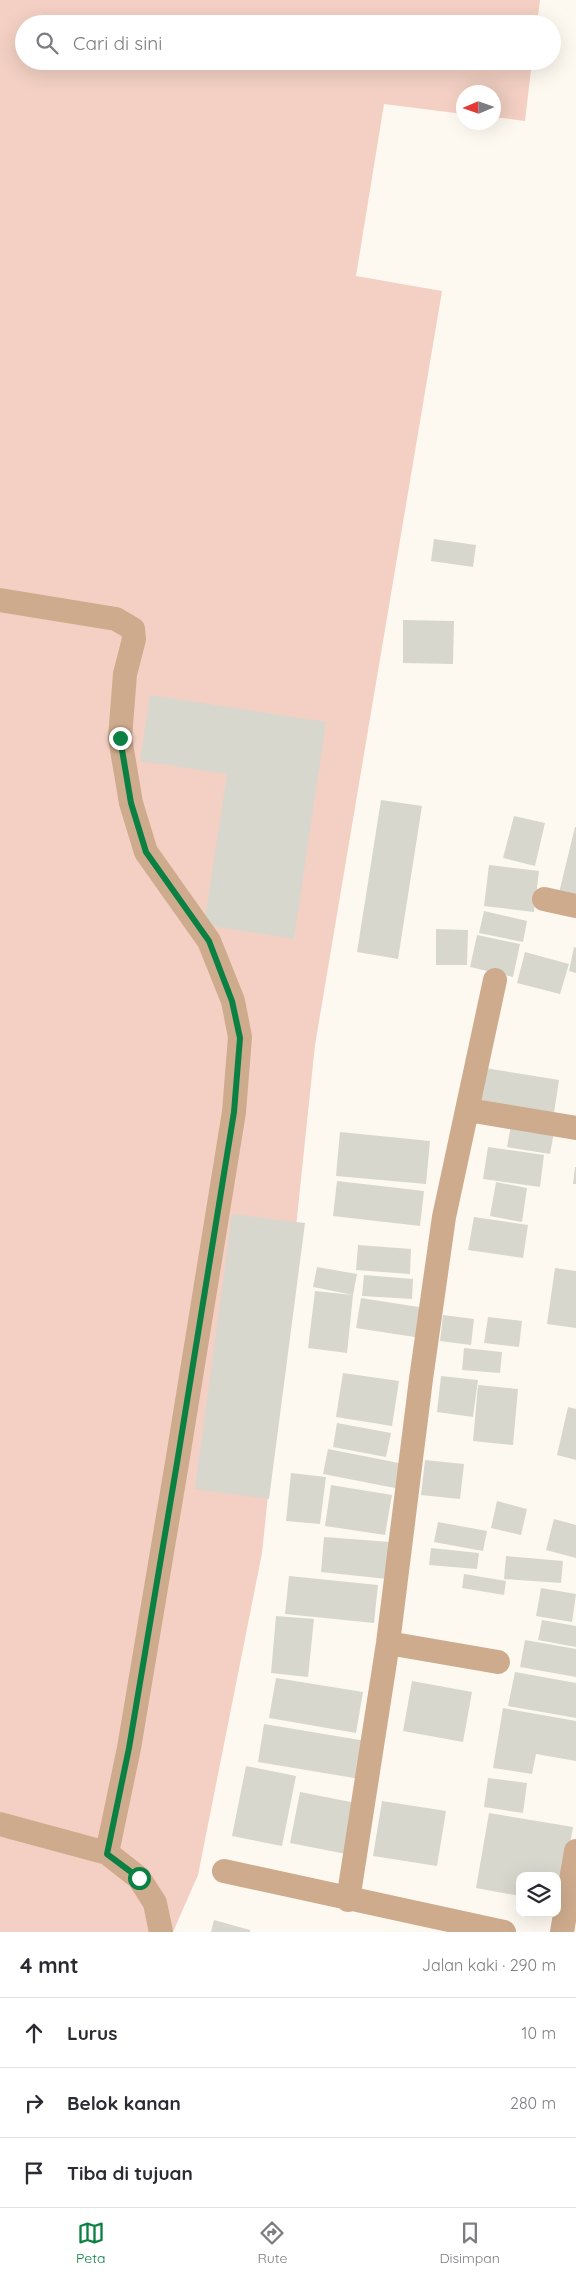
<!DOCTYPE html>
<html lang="id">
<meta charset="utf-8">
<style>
body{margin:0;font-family:Quicksand,sans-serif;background:#f2f2f3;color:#2b2b33}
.controls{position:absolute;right:15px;bottom:15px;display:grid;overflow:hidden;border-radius:10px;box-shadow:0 5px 20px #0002}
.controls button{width:45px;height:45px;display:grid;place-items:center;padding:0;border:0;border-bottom:1px solid #e1e1e2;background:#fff;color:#2b2b33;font:25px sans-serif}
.compass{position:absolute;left:456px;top:85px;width:45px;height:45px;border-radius:50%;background:#fff;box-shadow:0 5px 20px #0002;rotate:268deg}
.stop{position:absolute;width:15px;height:15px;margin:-11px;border:4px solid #0b8043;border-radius:50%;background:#fff}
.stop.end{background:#0b8043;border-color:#fff;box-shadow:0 1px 5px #0008}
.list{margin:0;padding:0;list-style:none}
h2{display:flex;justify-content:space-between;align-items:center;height:65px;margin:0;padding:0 20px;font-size:21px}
h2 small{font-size:16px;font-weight:400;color:#7c7c81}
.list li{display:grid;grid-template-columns:32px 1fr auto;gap:15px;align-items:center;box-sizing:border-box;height:70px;padding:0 20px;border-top:1px solid #e1e1e2}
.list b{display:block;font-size:19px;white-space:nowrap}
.list em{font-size:16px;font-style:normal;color:#7c7c81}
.icon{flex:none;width:28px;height:28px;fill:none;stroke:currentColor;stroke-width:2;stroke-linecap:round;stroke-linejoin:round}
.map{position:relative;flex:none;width:576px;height:1932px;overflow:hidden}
.search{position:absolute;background:#fff;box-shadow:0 5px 20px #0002;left:15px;right:15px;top:15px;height:55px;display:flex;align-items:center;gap:12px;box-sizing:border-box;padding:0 18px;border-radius:28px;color:#7c7c81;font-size:19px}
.sheet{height:275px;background:#fff}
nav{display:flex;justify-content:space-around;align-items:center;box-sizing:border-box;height:70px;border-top:1px solid #e1e1e2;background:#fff;font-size:14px;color:#7c7c81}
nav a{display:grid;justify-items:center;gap:2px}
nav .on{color:#0b8043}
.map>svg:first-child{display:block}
</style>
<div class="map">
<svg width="576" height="1932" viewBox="0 0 576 1932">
<rect width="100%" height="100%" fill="#fdf9f0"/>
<path fill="#f3d0c3" d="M0,0H540L537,24H24V61H532L525,121L494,117V92H464L463,114L384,104L356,276L442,291L315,1045L262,1553L198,1875L173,1932H0Z"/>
<path fill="#d7d7ce" d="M434,539L476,545L473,567L431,561Z
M403,620L454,621L453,664L403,663Z
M150,695L326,722L294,939L204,925L227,774L140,761Z
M381,800L422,806L398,959L357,952Z
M514,816L545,823L535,866L503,858Z
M575,827H576V902L558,897Z
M489,865L539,871L534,912L484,906Z
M484,911L527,921L523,942L479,933Z
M436,929L468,930L467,965H436Z
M477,935L520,944L513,977L470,967Z
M574,947L576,948V973L569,971Z
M525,952L569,964L560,994L517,983Z
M479,1067L559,1080L554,1113L474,1102Z
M511,1125L554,1132L550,1154L507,1147Z
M340,1132L430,1141L426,1184L336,1176Z
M488,1147L544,1155L540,1187L483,1179Z
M575,1167H576V1184H573Z
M337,1181L424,1191L420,1226L333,1216Z
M496,1182L527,1188L522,1222L490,1216Z
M232,1214L305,1223L269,1499L195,1489Z
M474,1217L528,1225L523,1258L468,1250Z
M358,1245L411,1249L410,1274L356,1270Z
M317,1267L357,1274L353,1295L313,1287Z
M555,1268L576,1271V1328L547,1324Z
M364,1275L413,1279L412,1299L362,1296Z
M315,1291L353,1295L347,1353L308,1348Z
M361,1298L425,1308L421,1338L356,1328Z
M443,1315L474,1319L471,1345L440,1341Z
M488,1317L522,1321L519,1347L484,1343Z
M464,1348L502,1352L500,1373L462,1370Z
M343,1373L399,1381L392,1426L336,1417Z
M441,1376L478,1380L473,1417L437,1412Z
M478,1385L518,1389L513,1445L473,1441Z
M568,1407L576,1409V1460L557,1455Z
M337,1423L391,1433L386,1457L333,1447Z
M328,1449L404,1464L400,1489L323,1474Z
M425,1460L464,1464L460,1499L421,1495Z
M291,1473L326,1477L320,1524L286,1521Z
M331,1485L392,1495L385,1535L325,1526Z
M497,1501L527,1509L521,1535L491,1528Z
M554,1519L576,1525V1558L546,1550Z
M438,1522L487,1531L483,1551L434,1542Z
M324,1537L390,1542L387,1579L321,1572Z
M431,1548L479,1553L477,1569L429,1565Z
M506,1556L563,1561L561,1583L504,1579Z
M464,1574L506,1581L504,1595L462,1588Z
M289,1576L378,1585L374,1623L285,1614Z
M541,1588L576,1594L572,1622L536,1616Z
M276,1616L314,1619L308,1677L271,1673Z
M542,1620L576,1626V1647L538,1640Z
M525,1640L576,1649V1677L520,1667Z
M515,1672L576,1683V1718L508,1706Z
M276,1678L363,1692L356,1733L269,1718Z
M412,1681L472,1692L463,1742L403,1731Z
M503,1708L576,1721V1761L536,1754L532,1774L493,1768Z
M264,1724L366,1741L360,1779L258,1762Z
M246,1766L296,1776L282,1846L232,1836Z
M488,1778L527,1783L523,1813L484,1807Z
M300,1792L361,1804L351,1855L290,1843Z
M382,1801L446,1811L437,1866L373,1856Z
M489,1813L573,1827L560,1903L557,1902V1876H520V1896L476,1888Z
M214,1920L250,1930V1932H211Z"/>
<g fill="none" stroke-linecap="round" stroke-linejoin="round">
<path stroke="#ceab8d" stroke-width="24" d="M0,600L116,619L133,629L134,639L125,674L120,738L131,803L146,852L209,941L233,1001L240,1037L234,1112L177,1463L129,1748L107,1853
M544,899L576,906
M468,1110L576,1128
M388,1643L498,1662
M0,1824L107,1853L139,1878L155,1903L161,1932
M224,1871L504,1932
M348,1900L388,1643L421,1379L444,1217L495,980
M562,1932L576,1851"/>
</g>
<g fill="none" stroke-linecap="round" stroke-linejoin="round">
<path stroke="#0b8043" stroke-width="6" d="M120,738L131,803L146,852L209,941L232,1001L240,1038L234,1112L177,1463L129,1748L107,1854L139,1878"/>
</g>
</svg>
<div class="controls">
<button><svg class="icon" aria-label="layers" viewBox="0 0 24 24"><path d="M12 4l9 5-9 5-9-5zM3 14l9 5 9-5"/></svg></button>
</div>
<svg class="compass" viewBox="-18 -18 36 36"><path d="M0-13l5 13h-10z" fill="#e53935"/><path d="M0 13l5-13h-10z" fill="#7c7c81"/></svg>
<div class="stop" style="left:139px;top:1878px"></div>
<div class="stop end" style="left:120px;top:738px"></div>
<div class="search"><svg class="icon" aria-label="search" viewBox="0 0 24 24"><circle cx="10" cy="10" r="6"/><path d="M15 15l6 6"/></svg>Cari di sini</div>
</div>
<section class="sheet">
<h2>4 mnt<small>Jalan kaki · 290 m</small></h2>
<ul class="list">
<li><svg class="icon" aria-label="ahead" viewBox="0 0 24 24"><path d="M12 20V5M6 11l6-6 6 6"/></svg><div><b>Lurus</b></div><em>10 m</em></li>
<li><svg class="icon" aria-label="right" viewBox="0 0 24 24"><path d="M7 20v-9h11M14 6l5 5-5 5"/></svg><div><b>Belok kanan</b></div><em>280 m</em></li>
<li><svg class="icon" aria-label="arrive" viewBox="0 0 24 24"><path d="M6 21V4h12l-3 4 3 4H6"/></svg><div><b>Tiba di tujuan</b></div></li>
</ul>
</section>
<nav>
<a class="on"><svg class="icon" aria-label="map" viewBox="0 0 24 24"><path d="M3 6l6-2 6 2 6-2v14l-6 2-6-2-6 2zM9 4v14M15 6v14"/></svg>Peta</a>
<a><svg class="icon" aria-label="directions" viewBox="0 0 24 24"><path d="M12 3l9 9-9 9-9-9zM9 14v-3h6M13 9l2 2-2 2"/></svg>Rute</a>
<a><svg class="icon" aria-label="saved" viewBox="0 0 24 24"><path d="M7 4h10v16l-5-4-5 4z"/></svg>Disimpan</a>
</nav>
